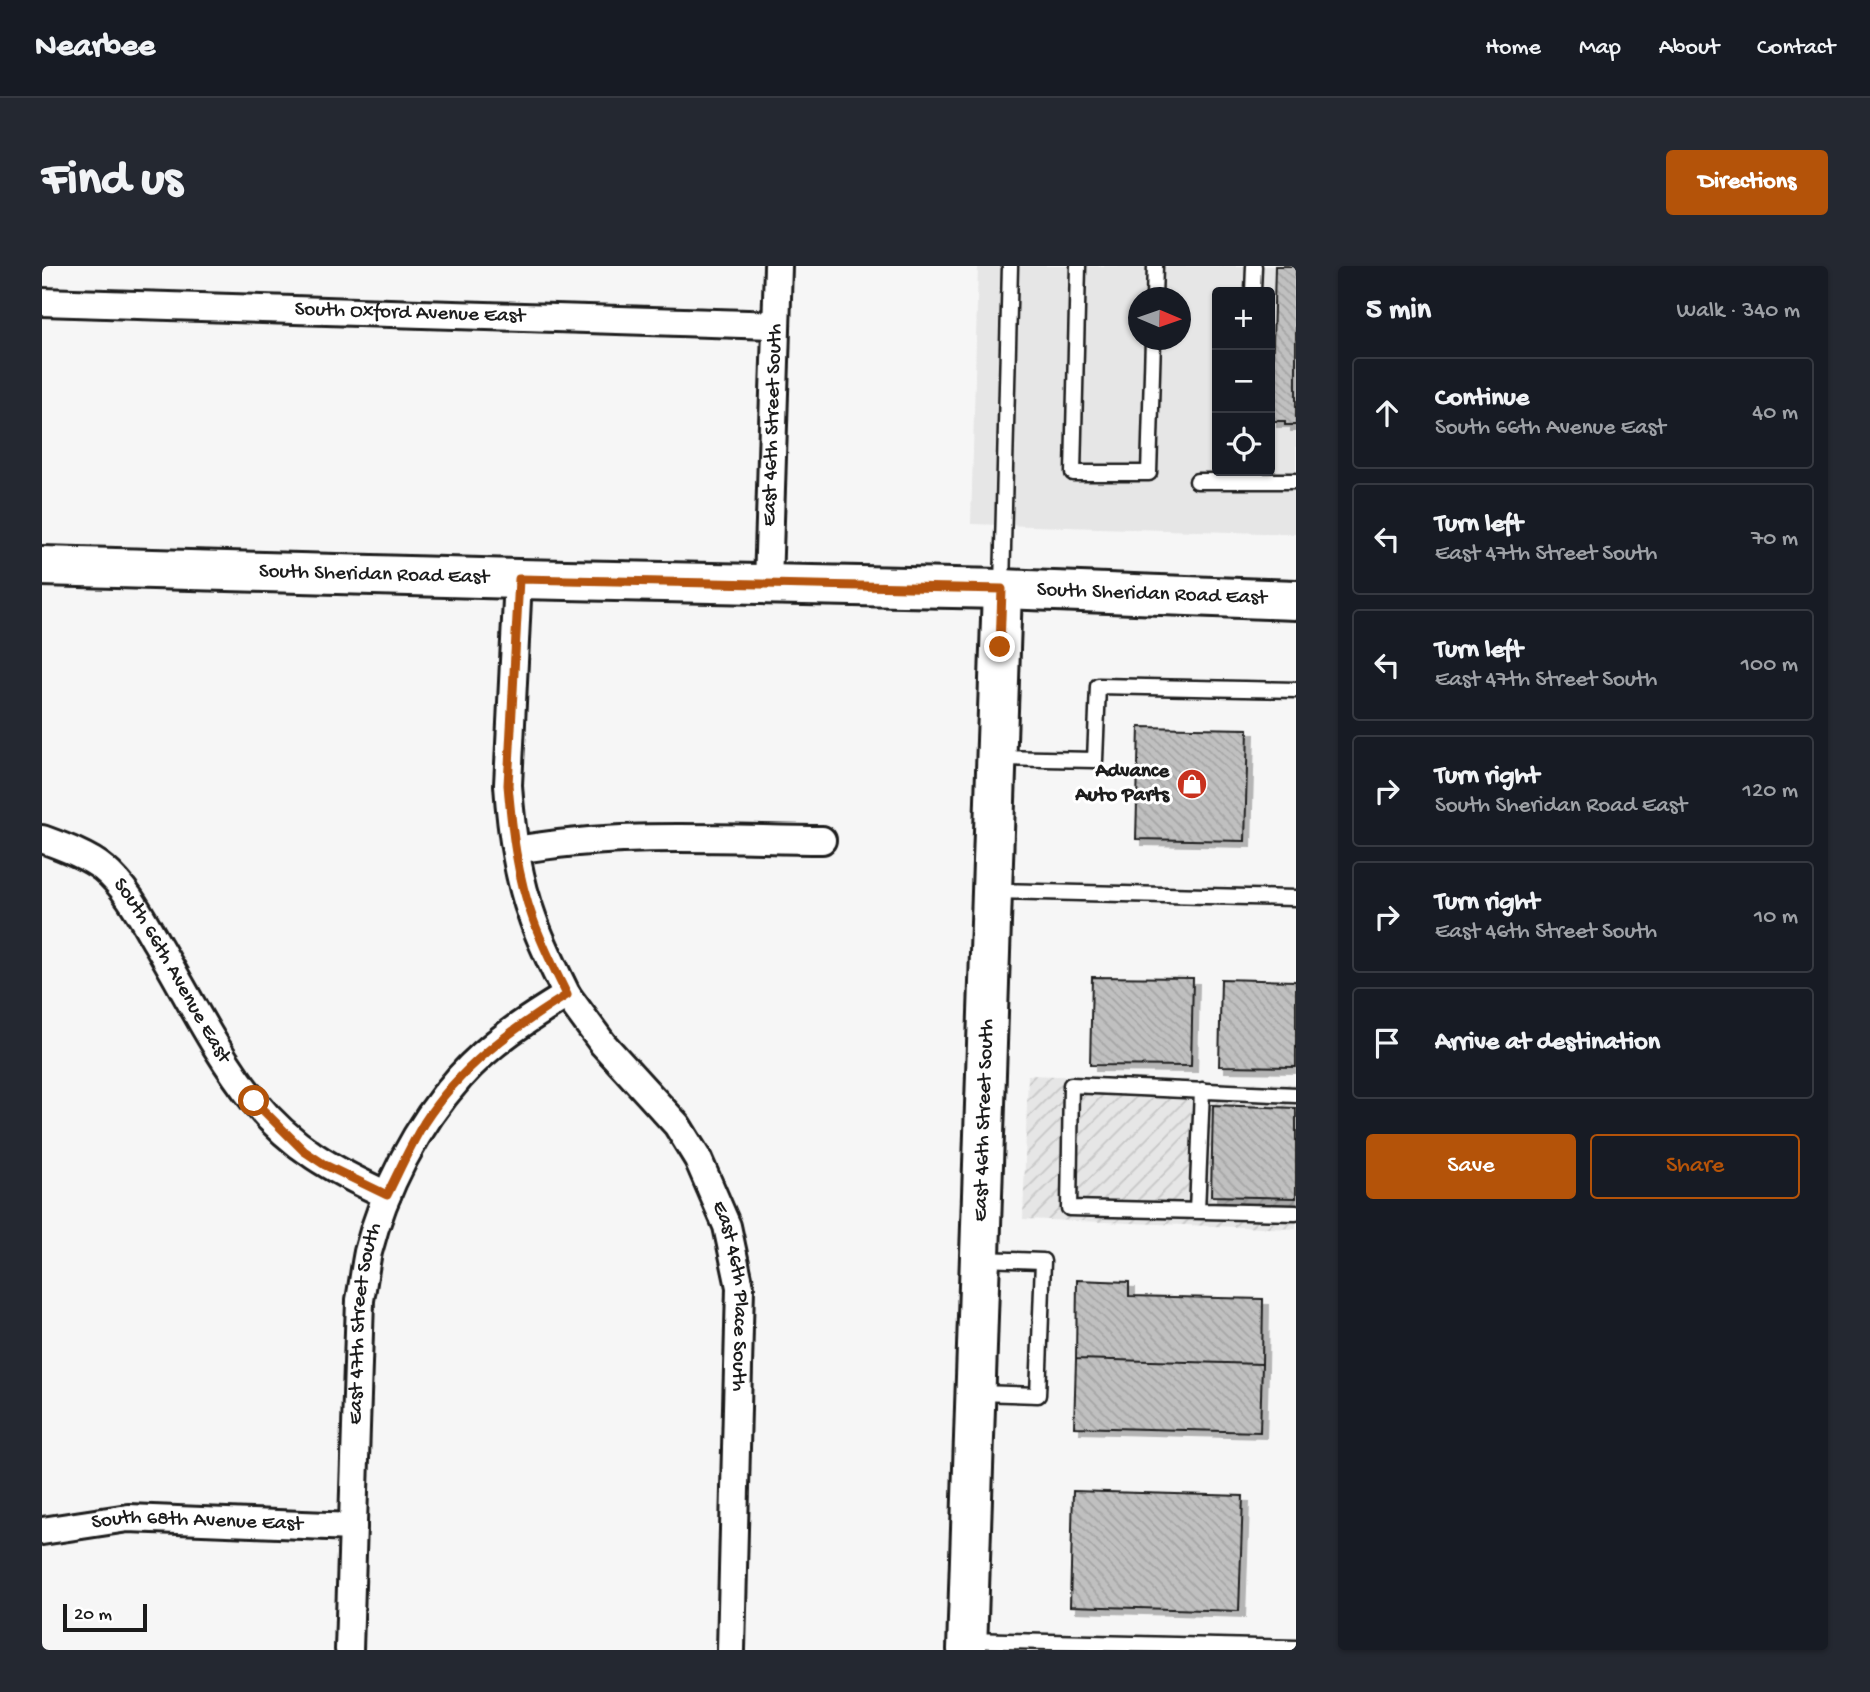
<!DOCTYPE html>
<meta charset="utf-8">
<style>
body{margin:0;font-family:"Gochi Hand",sans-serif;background:#242831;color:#f1f3f6}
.controls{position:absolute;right:21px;top:21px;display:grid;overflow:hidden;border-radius:7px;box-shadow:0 2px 5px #0004}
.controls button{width:63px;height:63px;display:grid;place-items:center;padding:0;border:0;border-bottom:2px solid #363941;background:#171b24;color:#f1f3f6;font:35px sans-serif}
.compass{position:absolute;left:1086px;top:21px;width:63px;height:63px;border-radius:50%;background:#171b24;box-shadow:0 2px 5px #0004;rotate:92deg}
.scale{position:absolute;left:21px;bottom:18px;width:84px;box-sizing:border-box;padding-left:7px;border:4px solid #1c1c1c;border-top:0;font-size:19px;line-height:24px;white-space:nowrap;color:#1c1c1c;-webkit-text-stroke:5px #fff;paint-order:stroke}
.stop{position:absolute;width:21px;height:21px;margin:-16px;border:5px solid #b45309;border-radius:50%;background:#fff}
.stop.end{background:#b45309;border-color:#fff;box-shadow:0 2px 7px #0008}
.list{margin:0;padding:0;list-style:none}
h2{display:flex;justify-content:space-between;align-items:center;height:91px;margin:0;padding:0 28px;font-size:30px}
h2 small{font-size:23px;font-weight:400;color:#9ea1a6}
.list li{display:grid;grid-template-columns:46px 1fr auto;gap:21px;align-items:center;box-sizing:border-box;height:112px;margin:0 14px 14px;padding:0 14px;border:2px solid #363941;border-radius:7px}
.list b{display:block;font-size:26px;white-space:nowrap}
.list p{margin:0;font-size:23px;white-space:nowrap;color:#9ea1a6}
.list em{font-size:23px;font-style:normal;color:#9ea1a6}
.actions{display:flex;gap:14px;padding:21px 28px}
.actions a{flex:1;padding:16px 0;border:2px solid #b45309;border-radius:7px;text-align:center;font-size:24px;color:#b45309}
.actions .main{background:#b45309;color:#fff}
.icon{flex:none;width:38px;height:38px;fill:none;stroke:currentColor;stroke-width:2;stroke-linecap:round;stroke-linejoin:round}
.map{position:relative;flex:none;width:1254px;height:1384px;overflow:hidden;border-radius:7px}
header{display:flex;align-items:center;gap:42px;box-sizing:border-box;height:98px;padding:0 35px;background:#171b24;border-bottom:2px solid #363941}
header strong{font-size:33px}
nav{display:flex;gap:38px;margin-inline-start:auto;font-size:24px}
.intro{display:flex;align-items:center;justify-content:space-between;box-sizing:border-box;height:168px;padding:0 42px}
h1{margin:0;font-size:49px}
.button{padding:18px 32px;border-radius:7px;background:#b45309;color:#fff;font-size:24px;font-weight:700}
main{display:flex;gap:42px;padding:0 42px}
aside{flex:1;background:#171b24;border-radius:7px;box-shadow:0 2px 5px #0004}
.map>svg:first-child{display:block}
</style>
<header>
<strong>Nearbee</strong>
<nav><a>Home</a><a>Map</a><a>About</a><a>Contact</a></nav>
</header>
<div class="intro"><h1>Find us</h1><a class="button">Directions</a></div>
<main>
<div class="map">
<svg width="1254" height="1384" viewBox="0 0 1254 1384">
<defs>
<pattern id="industrial-furrows" width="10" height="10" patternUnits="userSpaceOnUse" patternTransform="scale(1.75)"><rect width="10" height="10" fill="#e6e6e6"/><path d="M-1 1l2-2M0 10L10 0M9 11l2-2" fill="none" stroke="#c5c5c5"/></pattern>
<pattern id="building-back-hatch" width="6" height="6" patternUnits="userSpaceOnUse" patternTransform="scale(1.75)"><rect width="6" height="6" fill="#c0c0c0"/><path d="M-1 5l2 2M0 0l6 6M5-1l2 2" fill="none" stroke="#a4a4a4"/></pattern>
<filter id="shadow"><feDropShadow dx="6" dy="6" stdDeviation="0" flood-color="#0004"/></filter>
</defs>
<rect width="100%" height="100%" fill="#f6f6f6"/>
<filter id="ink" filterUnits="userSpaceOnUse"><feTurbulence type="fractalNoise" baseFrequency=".0143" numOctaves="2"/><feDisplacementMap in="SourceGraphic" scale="14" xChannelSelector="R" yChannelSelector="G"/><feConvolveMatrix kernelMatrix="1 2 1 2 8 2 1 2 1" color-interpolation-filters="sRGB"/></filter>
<g filter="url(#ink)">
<path fill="#e6e6e6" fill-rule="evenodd" d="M936,0H1254V268L929,258ZM1175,26H1228V205H1175ZM1097,32H1139V74H1097Z"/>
<path fill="url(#industrial-furrows)" d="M986,809L1254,818V963L981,953Z"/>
<path fill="url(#building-back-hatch)" stroke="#1c1c1c" stroke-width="2" filter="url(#shadow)" d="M1233,0H1254V159H1243V155H1229Z
M1097,461L1206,463L1203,575L1094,573Z
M1050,711L1151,712L1149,800L1048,799Z
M1179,713L1254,715V801L1177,800Z
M1171,839L1254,842V932L1169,930Z
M1035,1014L1087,1016V1030L1221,1033L1220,1098L1034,1093Z
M1034,1093L1220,1098L1218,1166L1032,1161Z
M1031,1225L1201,1230L1197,1345L1028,1340Z"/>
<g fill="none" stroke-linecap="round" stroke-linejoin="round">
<g stroke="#1c1c1c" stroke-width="19">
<path id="lane" d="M1036,0L1031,207H1107L1111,74
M1211,26L1212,0
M1112,32L1113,0
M1155,215H1254
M960,321L968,0
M956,492L1053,494L1056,420L1254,424
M951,625L1254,632
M1254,829L1029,819L1027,942L1254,947
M1155,945L1160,824
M936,1127L996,1129L1001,995L939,993
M927,1374L1254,1382"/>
</g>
<g stroke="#1c1c1c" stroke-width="32">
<g id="street">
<path id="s1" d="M0,36L734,59"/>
<path id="s2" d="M726,318L736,0"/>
<path id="s3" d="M0,573C19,580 47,590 62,603C85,622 100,652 114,676C145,728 174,788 212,835C250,882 291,904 345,929"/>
<path d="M474,584C575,566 678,573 780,574"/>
<path id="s4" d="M525,729L561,778L635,859L656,893L685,960L698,1021L689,1384"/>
<path id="s5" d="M0,1265L86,1252L311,1261"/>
<path id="s6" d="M307,1384L318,1034C321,1018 323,1001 326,986C342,923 375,859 418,811C448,777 487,752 525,729C513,704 500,679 491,653C475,610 469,564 466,519L476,313"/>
</g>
</g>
<g stroke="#1c1c1c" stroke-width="44">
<g id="secondary">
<path id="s7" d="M0,300L476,313L960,323L1254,334"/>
<path id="s8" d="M925,1384L960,323"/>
</g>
</g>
<use href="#lane" stroke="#fff" stroke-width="14"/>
<use href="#street" stroke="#fff" stroke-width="26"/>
<use href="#secondary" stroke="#fff" stroke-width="38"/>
</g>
</g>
<g fill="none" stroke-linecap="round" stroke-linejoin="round" filter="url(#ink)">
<path stroke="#b45309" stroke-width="9" d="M212,835L262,885L283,899L345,929C357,905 368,880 382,857C418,801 470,763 525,729C513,704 500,679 491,653C475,610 470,564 466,519L477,313L960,323L958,381"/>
</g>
<defs>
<g id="shop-disc" transform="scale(1.575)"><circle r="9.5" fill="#c8321e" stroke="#fff"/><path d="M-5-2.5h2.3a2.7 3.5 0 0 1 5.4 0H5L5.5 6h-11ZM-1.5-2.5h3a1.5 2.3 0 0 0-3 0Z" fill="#fff"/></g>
</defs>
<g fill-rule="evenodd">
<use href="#shop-disc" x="1150" y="518"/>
</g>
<g text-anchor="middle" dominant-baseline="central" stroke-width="6" stroke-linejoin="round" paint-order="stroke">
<g font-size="21" fill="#1c1c1c" stroke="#fff">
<text stroke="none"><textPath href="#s1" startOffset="368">South Oxford Avenue East</textPath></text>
<text stroke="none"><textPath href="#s2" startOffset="159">East 46th Street South</textPath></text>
<text stroke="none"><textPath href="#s7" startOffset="332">South Sheridan Road East</textPath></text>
<text stroke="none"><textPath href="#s7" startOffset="1110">South Sheridan Road East</textPath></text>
<text stroke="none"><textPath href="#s3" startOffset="192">South 66th Avenue East</textPath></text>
<text stroke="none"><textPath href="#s8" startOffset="530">East 46th Street South</textPath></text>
<text stroke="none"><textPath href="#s4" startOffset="354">East 46th Place South</textPath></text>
<text stroke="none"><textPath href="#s6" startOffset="327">East 47th Street South</textPath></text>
<text stroke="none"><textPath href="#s5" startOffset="156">South 68th Avenue East</textPath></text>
</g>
<g font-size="21" font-weight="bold" fill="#1c1c1c" stroke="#fff" text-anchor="end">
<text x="1127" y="506">Advance<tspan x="1127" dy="24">Auto Parts</tspan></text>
</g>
</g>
</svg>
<div class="controls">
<button>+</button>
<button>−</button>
<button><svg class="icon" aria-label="locate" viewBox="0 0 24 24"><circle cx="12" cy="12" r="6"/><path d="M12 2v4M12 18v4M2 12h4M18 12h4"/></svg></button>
</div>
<svg class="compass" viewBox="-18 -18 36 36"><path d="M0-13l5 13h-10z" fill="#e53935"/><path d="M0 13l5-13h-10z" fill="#9ea1a6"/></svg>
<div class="scale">20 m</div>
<div class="stop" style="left:212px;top:835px"></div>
<div class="stop end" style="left:958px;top:381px"></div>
</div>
<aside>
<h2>5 min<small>Walk · 340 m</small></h2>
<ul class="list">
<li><svg class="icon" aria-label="ahead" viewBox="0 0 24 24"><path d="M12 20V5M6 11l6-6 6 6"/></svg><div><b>Continue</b><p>South 66th Avenue East</p></div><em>40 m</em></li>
<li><svg class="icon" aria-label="left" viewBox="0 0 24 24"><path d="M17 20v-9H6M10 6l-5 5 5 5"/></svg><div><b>Turn left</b><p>East 47th Street South</p></div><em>70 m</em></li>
<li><svg class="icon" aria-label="left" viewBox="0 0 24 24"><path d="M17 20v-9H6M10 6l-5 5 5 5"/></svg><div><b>Turn left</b><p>East 47th Street South</p></div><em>100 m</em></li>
<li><svg class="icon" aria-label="right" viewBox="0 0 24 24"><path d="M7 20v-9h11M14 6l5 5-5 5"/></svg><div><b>Turn right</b><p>South Sheridan Road East</p></div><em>120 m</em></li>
<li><svg class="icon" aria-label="right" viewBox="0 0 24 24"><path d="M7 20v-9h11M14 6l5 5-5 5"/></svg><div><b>Turn right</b><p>East 46th Street South</p></div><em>10 m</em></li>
<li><svg class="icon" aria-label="arrive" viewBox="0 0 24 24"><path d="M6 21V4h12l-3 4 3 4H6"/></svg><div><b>Arrive at destination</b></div></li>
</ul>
<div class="actions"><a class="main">Save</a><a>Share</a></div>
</aside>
</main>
